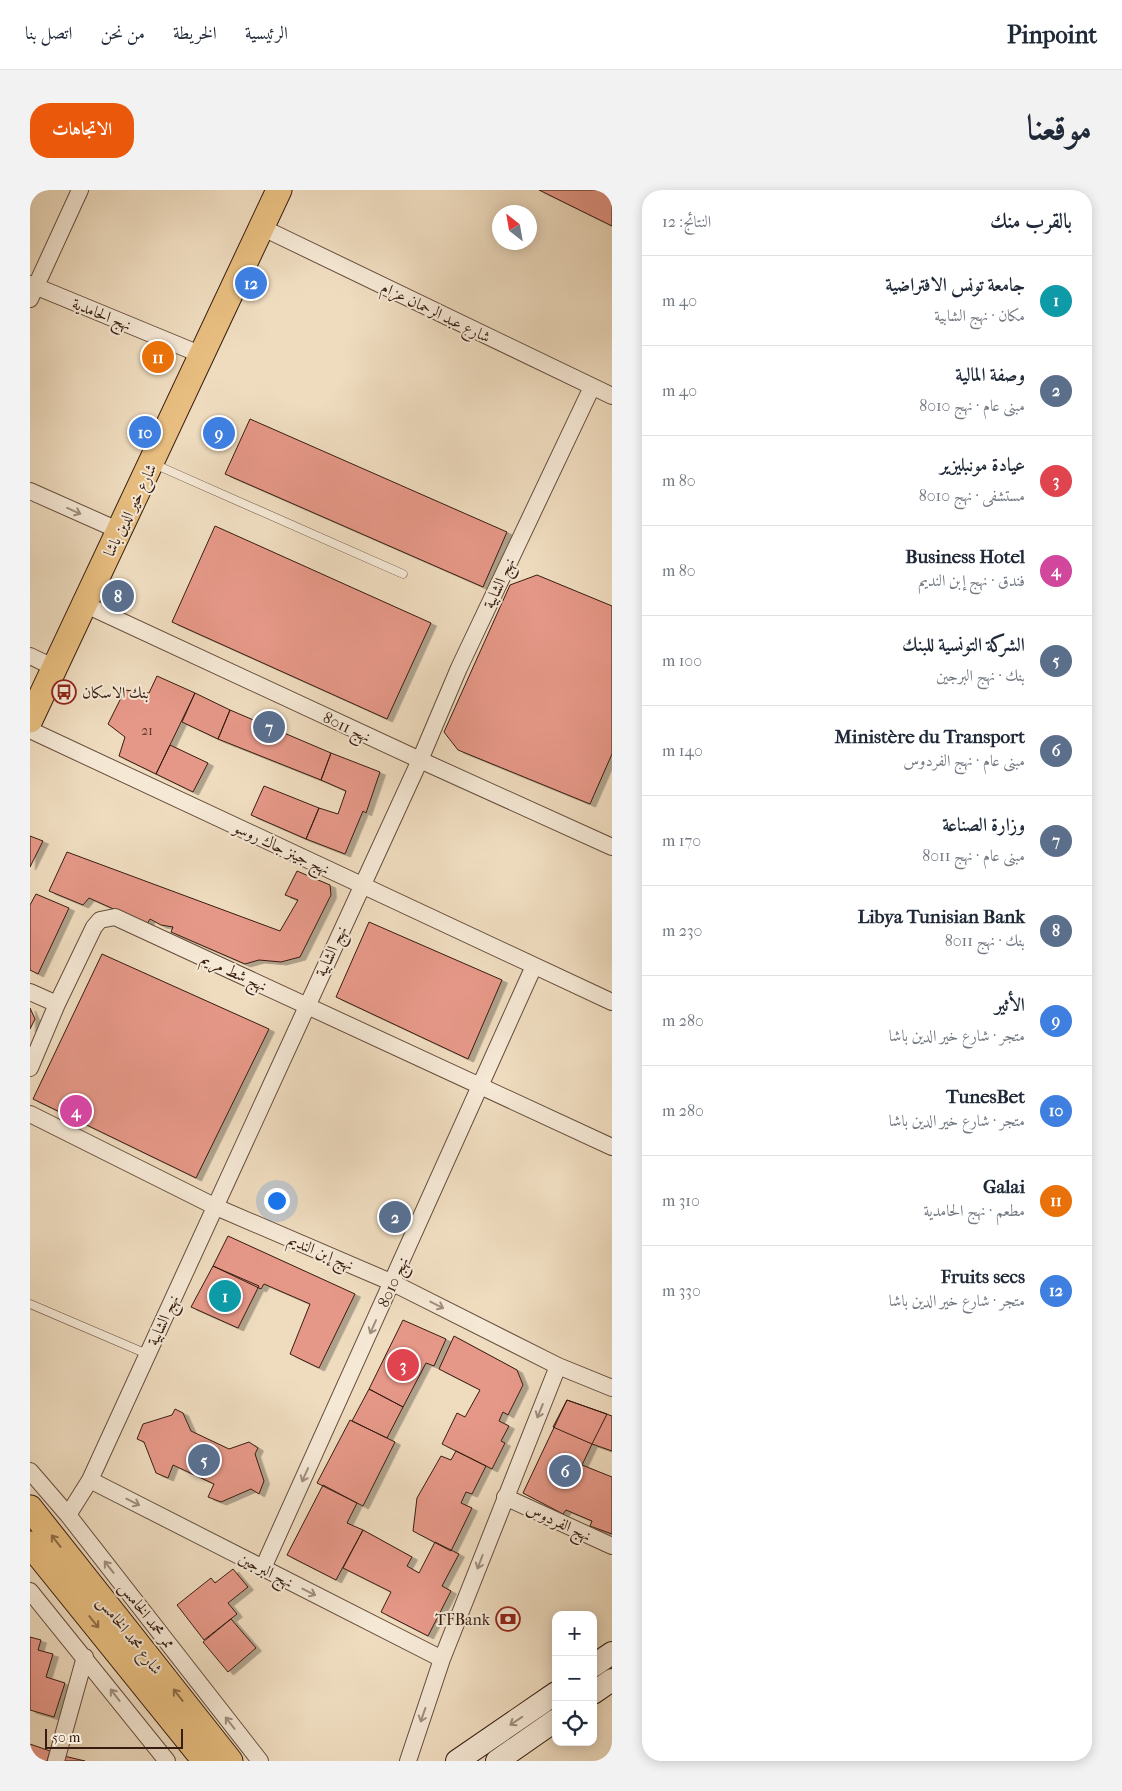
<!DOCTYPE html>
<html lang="ar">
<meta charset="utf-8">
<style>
body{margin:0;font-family:"IM FELL French Canon",Amiri,serif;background:#f2f2f3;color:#1f2937;direction:rtl}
.controls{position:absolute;right:15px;bottom:15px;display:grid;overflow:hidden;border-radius:10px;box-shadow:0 2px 12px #0003}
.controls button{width:45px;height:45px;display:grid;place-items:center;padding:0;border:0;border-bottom:1px solid #e0e1e3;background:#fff;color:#1f2937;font:25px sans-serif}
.compass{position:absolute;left:462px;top:15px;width:45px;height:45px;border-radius:50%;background:#fff;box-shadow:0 2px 12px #0003;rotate:329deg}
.scale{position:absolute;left:15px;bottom:12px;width:138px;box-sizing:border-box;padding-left:5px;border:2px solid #371d11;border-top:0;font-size:14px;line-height:18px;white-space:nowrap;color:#371d11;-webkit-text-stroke:4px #f5e8d5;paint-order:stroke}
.you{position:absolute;left:246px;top:1010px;width:18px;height:18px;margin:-12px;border:4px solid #fff;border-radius:50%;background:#1a73e8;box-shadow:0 0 0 8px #1a73e833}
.badge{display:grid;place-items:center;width:32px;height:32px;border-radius:50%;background:#ea580c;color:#fff;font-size:16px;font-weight:700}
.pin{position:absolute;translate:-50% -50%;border:2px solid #fff;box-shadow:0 1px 5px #0006}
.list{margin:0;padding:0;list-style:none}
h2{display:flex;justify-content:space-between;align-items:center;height:65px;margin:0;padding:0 20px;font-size:21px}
h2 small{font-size:16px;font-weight:400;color:#747a83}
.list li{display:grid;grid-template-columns:32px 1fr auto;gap:15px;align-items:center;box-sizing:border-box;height:90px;padding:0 20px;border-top:1px solid #e0e1e3}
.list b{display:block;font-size:19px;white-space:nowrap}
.list p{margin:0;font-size:16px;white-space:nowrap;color:#747a83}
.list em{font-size:16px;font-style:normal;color:#747a83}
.icon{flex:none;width:28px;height:28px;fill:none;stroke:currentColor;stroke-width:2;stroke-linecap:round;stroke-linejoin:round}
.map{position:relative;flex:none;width:582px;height:1571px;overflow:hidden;direction:ltr;border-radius:20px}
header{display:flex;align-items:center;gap:30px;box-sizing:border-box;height:70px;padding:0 25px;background:#fff;border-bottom:1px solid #e0e1e3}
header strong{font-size:24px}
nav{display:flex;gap:28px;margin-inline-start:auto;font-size:18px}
.intro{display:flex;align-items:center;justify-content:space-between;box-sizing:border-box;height:120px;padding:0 30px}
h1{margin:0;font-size:35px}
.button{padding:12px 22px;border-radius:20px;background:#ea580c;color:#fff;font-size:18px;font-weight:700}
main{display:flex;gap:30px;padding:0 30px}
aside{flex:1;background:#fff;border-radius:20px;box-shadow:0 2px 12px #0003}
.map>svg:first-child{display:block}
</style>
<header>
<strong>Pinpoint</strong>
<nav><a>الرئيسية</a><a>الخريطة</a><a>من نحن</a><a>اتصل بنا</a></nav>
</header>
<div class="intro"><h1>موقعنا</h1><a class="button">الاتجاهات</a></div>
<main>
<aside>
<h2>بالقرب منك<small>النتائج: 12</small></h2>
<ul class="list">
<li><span class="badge" style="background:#0f9aa8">1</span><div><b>جامعة تونس الافتراضية</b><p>مكان · نهج الشابية</p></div><em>40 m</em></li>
<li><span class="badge" style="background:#5c6f8a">2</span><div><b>وصفة المالية</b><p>مبنى عام · نهج 8010</p></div><em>40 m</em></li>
<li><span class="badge" style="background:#e0444e">3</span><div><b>عيادة مونبليزير</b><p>مستشفى · نهج 8010</p></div><em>80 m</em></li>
<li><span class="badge" style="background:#d1479c">4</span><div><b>Business Hotel</b><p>فندق · نهج إبن النديم</p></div><em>80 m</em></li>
<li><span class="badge" style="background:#5c6f8a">5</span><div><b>الشركة التونسية للبنك</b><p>بنك · نهج البرجين</p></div><em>100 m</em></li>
<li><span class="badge" style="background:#5c6f8a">6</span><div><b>Ministère du Transport</b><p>مبنى عام · نهج الفردوس</p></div><em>140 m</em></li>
<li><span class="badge" style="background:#5c6f8a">7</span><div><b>وزارة الصناعة</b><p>مبنى عام · نهج 8011</p></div><em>170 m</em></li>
<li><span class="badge" style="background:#5c6f8a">8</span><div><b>Libya Tunisian Bank</b><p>بنك · نهج 8011</p></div><em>230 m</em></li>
<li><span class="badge" style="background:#3f7fe0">9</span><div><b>الأثير</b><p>متجر · شارع خير الدين باشا</p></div><em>280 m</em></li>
<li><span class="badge" style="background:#3f7fe0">10</span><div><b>TunesBet</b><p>متجر · شارع خير الدين باشا</p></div><em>280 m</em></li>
<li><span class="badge" style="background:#e8710a">11</span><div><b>Galai</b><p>مطعم · نهج الحامدية</p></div><em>310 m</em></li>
<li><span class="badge" style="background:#3f7fe0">12</span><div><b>Fruits secs</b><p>متجر · شارع خير الدين باشا</p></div><em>330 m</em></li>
</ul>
</aside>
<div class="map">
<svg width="582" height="1571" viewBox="0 0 582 1571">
<defs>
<filter id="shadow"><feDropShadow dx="5.5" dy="3" stdDeviation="0" flood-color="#0004"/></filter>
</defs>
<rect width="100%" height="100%" fill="#efdcbf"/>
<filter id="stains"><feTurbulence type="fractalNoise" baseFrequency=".004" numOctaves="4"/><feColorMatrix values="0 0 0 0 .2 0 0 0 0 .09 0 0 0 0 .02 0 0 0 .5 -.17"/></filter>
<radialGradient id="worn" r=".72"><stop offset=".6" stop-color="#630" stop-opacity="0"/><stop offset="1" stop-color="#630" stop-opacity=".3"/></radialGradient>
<path fill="#e69888" stroke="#371d11" filter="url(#shadow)" d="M509,0H582V36Z
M220,229L477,342L453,397L195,284Z
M185,336L401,433L357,529L142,432Z
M507,385L582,416V564L560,614L428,560L414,542L480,395Z
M127,486L165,503L126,584L89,566L95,547L78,534L95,500L119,503Z
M165,503L200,520L188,549L152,532Z
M200,520L301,563L291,590L188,549Z
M140,555L178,573L163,602L126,584Z
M301,563L350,582L336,623L333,621L315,664L276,649L289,618L308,624L316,601L291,590Z
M234,596L289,618L276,649L221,625Z
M0,646L13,651L0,677Z
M37,662L250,741L268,710L255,705L267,681L300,695L301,705L270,767L251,772L229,770L215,774L141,742L143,737L131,735L120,729L117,734L59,708L53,715L19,701Z
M6,704L39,718L8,784L0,780V715Z
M339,732L472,790L438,869L306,807Z
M72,764L239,839L166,988L3,909Z
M0,818L5,829L0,839Z
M198,1046L325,1104L289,1178L260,1164L280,1114L234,1094L231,1099L183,1076Z
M183,1076L229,1096L208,1138L161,1117Z
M373,1130L416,1149L404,1176L396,1173L373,1217L339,1199Z
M424,1146L487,1180L493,1195L478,1225L473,1222L469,1231L479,1236L471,1251L475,1253L462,1279L412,1254L427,1223L435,1227L450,1200L409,1179Z
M339,1199L373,1217L357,1248L322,1231Z
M537,1210L577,1224L562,1254L523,1237Z
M537,1210L582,1226V1261L562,1254L552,1275L582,1287V1344L560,1336L562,1331L536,1320L533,1324L493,1303Z
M145,1219L153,1223L161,1241L199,1259L219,1252L228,1258L225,1264L234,1291L229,1304L221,1299L191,1312L178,1307L184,1294L143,1275L138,1288L126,1283L114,1252L107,1249L113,1234L142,1225Z
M320,1230L365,1252L333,1316L287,1293Z
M426,1261L456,1276L442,1304L436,1302L431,1313L442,1318L421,1361L383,1341L387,1308L411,1266L421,1270Z
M293,1295L327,1313L317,1333L333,1340L306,1390L257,1365Z
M333,1340L382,1367L377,1376L389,1383L405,1352L429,1364L412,1396L421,1401L398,1446L351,1422L361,1402L313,1378Z
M203,1379L218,1397L198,1413L207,1424L174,1450L147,1415L181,1388L185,1393Z
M201,1429L226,1458L198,1482L173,1452Z
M0,1447L11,1450L8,1460L23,1464L16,1487L35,1493L24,1527L0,1520Z
M0,1554L20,1561L17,1571H0Z
M34,1566L55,1571H33Z"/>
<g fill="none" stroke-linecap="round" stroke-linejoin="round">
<g stroke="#654d3c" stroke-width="9">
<path id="service" d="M124,274L373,384
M0,1114L117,1164"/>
</g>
<g stroke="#654d3c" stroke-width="18">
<path id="minor" d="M231,37L582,206
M0,94L172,165
M0,109L50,0
M0,301L90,341
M54,414L390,570L582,657
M0,466L25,478
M0,540L582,812
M0,802L27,814L64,737L70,730L85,727L582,957
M0,878L27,814
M0,924L186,1017L363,1093L528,1176L582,1198
M0,1281L38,1325L230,1571
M60,1290L412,1469
M475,1307L582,1356
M38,1325L60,1290L390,570L429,478L562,197
M233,1378L504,776
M0,1401L137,1571
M26,1571L55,1467
M378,1571L412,1469L528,1176"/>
</g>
<g stroke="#371d11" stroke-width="24">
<path id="secondary" d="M563,1476L582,1463
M563,1503L582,1490
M427,1571L526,1503
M467,1571L526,1530"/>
</g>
<g stroke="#371d11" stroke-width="27">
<path id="primary" d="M0,530L249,0
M0,1318L200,1571
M0,1354L175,1571"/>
</g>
<use href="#service" stroke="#f5e8d5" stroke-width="8"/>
<use href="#minor" stroke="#f5e8d5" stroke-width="16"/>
<use href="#secondary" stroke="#f5e8d5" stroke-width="22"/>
<use href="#primary" stroke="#e8be80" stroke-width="25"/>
</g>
<defs><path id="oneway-shaft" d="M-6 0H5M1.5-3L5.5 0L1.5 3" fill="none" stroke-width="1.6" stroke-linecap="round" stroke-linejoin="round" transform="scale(1.25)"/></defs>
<g stroke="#a08d7d">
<use href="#oneway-shaft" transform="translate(44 321) rotate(24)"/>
<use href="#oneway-shaft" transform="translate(407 1115) rotate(27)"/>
<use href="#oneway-shaft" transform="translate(343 1137) rotate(114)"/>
<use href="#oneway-shaft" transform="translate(510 1221) rotate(112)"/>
<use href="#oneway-shaft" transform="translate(275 1285) rotate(114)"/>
<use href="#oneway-shaft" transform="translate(103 1312) rotate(27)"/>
<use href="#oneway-shaft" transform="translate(450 1372) rotate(111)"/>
<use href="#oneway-shaft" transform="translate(79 1377) rotate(-128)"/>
<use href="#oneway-shaft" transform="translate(279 1402) rotate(27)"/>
<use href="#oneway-shaft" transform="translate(85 1505) rotate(-128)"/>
<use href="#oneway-shaft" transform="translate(393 1525) rotate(109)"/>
<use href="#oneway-shaft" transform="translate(486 1531) rotate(146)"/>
<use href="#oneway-shaft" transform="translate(200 1533) rotate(-128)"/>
</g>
<g stroke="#906e48">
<use href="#oneway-shaft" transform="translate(26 1351) rotate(-128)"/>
<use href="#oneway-shaft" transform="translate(64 1432) rotate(51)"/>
<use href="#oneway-shaft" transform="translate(148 1505) rotate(-128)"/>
</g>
<defs>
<g id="bus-ring" transform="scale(1.25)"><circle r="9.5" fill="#f5e8d5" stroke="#8f2418" stroke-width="1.5"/><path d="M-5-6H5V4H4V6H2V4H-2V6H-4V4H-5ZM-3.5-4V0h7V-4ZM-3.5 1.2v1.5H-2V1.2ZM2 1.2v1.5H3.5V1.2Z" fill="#8f2418"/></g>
<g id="bank-ring" transform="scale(1.25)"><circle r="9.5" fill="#f5e8d5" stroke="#8f2418" stroke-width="1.5"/><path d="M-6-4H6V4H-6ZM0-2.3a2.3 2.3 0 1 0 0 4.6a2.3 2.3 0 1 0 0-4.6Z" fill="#8f2418"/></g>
</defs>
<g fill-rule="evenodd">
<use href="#bus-ring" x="34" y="502"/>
<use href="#bank-ring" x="478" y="1429"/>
</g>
<g text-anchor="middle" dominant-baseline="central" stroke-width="4" stroke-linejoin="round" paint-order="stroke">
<g font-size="14" fill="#633c2f">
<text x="117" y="540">21</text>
</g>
<g font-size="16" fill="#371d11" stroke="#f5e8d5">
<text transform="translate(406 122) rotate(26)">شارع عبد الرحمان عزام</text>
<text transform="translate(72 124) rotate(22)">نهج الحامدية</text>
<text transform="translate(100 320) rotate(-64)">شارع خير الدين باشا</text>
<text transform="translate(469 393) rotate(-65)">نهج الشابية</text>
<text transform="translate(317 537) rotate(25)">نهج 8011</text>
<text transform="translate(252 658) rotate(25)">نهج جينز جاك روسو</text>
<text transform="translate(301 761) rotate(-65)">نهج الشابية</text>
<text transform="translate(204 782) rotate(25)">نهج شط مريم</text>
<text transform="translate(291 1062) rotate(23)">نهج إبن النديم</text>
<text transform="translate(363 1092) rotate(-66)">نهج 8010</text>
<text transform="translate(133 1130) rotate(-65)">نهج الشابية</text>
<text transform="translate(529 1332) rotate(25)">نهج الفردوس</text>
<text transform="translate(236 1380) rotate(27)">نهج البرجين</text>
<text transform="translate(117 1425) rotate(52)">ممر محمد الخامس</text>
<text transform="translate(100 1445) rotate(52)">شارع محمد الخامس</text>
</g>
<g font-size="16" fill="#371d11" stroke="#f5e8d5" text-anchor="start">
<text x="52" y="502">بنك الاسكان</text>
<text x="460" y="1429" text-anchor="end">TFBank</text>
</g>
</g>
<rect width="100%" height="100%" filter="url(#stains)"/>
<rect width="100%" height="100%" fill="url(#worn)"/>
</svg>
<div class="controls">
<button>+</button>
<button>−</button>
<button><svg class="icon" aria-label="locate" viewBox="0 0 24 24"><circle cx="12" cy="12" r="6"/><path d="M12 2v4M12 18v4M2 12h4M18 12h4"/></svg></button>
</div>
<svg class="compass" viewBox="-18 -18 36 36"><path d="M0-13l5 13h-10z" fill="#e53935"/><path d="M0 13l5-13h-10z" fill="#747a83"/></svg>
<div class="scale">50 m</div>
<div class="you"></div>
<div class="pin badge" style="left:195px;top:1106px;background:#0f9aa8">1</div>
<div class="pin badge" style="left:365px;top:1027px;background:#5c6f8a">2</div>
<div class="pin badge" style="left:373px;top:1175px;background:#e0444e">3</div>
<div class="pin badge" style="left:46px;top:921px;background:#d1479c">4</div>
<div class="pin badge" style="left:174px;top:1270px;background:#5c6f8a">5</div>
<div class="pin badge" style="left:535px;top:1281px;background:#5c6f8a">6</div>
<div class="pin badge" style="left:239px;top:537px;background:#5c6f8a">7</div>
<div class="pin badge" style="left:88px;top:406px;background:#5c6f8a">8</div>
<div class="pin badge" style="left:189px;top:243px;background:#3f7fe0">9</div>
<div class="pin badge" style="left:115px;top:242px;background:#3f7fe0">10</div>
<div class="pin badge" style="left:128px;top:167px;background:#e8710a">11</div>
<div class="pin badge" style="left:221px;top:93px;background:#3f7fe0">12</div>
</div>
</main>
